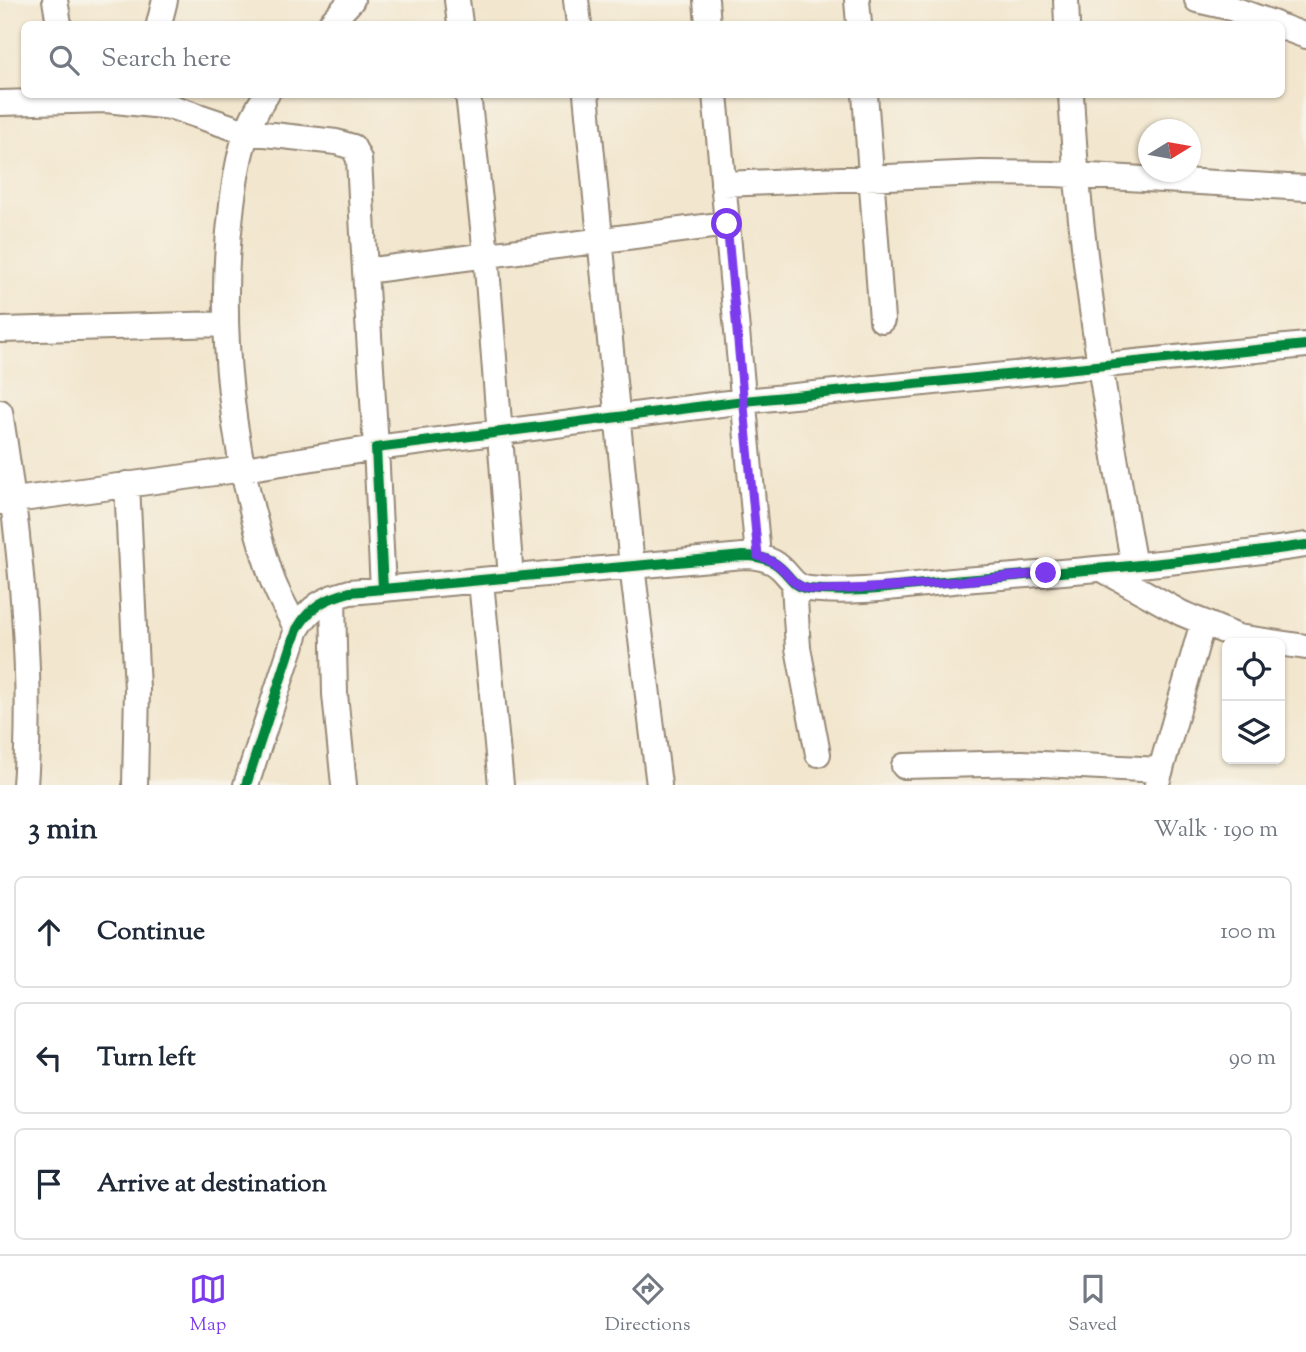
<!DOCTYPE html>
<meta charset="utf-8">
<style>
body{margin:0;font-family:"Sorts Mill Goudy",serif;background:#f6f6f7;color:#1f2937}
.controls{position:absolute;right:21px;bottom:21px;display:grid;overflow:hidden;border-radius:10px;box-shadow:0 2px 5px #0004}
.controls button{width:63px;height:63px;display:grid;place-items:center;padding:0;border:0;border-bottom:2px solid #e0e1e3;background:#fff;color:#1f2937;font:35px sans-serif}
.compass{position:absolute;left:1138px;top:119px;width:63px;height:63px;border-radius:50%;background:#fff;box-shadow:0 2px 5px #0004;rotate:79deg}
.stop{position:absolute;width:21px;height:21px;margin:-16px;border:5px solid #7c3aed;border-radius:50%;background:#fff}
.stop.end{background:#7c3aed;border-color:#fff;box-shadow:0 2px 7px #0008}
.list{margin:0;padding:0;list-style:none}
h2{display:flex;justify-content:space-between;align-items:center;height:91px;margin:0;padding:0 28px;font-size:30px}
h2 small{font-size:23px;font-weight:400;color:#747a83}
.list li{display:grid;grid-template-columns:46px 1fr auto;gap:21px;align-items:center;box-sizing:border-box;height:112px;margin:0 14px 14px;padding:0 14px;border:2px solid #e0e1e3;border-radius:10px}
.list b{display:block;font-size:26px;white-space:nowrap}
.list em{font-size:23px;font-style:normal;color:#747a83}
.icon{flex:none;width:38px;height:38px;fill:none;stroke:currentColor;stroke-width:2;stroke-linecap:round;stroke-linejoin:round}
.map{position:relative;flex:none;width:1306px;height:785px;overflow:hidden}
.search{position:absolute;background:#fff;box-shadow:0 2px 5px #0004;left:21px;right:21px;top:21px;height:77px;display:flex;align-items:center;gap:18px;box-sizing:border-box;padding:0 24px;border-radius:10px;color:#747a83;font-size:26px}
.sheet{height:469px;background:#fff}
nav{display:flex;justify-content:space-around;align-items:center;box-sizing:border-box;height:98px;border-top:2px solid #e0e1e3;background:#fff;font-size:19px;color:#747a83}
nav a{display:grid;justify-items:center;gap:4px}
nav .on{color:#7c3aed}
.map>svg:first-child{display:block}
</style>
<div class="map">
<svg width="1306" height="785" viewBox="0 0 1306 785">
<rect width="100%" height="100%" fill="#f7f3e8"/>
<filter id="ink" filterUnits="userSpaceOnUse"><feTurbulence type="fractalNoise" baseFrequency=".0143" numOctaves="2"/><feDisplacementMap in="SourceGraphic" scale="14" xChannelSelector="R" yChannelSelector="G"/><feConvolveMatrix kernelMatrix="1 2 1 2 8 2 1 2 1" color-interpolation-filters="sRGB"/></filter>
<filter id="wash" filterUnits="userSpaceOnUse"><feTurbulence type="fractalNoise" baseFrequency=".00686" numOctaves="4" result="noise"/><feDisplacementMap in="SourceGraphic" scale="28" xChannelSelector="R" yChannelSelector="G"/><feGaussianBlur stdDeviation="1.57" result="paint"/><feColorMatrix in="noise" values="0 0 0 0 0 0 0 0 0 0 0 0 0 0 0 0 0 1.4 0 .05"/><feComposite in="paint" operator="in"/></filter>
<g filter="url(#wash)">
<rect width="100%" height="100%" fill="#f2e6ce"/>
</g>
<g filter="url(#ink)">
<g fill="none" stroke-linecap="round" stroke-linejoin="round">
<g stroke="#968876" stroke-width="28">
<path id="street" d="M55,0L59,24
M457,0L460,24
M576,0L579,24
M706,0L708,24
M857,0L859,24
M1066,0L1067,24
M1197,0L1228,7L1275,24
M159,24L165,0
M330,24L352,0
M1282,27L1306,36
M267,94C243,127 237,165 232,204C216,329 232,457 271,576C277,594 288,612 297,629
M468,94L486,254L511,578
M586,94L632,566L659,785
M865,94L882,320
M1071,94C1079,254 1106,410 1134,566
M0,103L106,100L172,107L246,132L336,142L353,147L359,159L365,271
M723,184L981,173L1054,174L1306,188
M727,224L758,556
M0,330L225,324
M0,412C19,530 34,666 25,785
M127,484L137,689L135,785
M0,502L244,469L376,448L365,271L727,224L715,94
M1102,569L1181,613L1238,637L1306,647
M481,582L501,785
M794,584L798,648L818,754
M383,589L376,448L744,401L1306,345
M333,597L335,694L344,785
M904,766L1022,763L1161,770
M1157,783L1203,622
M246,785L297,629C311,606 324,599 350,592L743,556C791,556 783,586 809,589C859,595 913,584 963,580C1078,571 1192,562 1306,545"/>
</g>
<use href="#street" stroke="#fff" stroke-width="24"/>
<g stroke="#f7f3e8" stroke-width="15">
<path id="cycleway" d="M383,589L376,448L744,401L1306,345
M246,785L297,629C311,606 324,599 350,592L743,556C791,556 783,586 809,589C859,595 913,584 963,580C1078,571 1192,562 1306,545"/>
</g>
<use href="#cycleway" stroke="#00873e" stroke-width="10"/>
</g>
</g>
<g fill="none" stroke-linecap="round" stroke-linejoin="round" filter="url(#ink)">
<path stroke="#7c3aed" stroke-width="9" d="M727,224L758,556C788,564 786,582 805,588C817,592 834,589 848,589C914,587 980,579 1046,573"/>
</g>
</svg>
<div class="controls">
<button><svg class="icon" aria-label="locate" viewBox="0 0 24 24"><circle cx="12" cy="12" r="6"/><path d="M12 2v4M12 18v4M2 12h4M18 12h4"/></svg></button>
<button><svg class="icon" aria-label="layers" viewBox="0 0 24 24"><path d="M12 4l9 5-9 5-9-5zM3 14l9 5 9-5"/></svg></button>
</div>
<svg class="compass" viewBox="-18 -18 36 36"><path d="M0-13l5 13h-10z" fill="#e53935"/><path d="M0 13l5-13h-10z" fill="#747a83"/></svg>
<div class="stop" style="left:727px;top:224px"></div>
<div class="stop end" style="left:1046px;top:573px"></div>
<div class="search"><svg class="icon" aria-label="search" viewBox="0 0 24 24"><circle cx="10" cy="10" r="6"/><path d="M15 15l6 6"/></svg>Search here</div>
</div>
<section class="sheet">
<h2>3 min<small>Walk · 190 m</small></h2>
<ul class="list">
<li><svg class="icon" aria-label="ahead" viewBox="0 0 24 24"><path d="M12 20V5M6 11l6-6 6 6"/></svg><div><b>Continue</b></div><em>100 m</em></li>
<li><svg class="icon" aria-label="left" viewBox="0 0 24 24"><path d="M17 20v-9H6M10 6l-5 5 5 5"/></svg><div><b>Turn left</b></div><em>90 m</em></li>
<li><svg class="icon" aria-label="arrive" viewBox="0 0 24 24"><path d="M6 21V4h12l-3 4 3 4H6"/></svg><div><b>Arrive at destination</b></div></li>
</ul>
</section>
<nav>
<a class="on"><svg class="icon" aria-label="map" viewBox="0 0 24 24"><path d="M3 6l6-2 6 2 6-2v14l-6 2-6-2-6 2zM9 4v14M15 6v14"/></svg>Map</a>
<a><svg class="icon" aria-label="directions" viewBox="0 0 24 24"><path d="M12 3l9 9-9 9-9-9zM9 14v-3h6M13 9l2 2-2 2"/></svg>Directions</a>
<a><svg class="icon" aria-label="saved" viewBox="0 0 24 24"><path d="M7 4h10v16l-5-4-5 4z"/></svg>Saved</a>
</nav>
